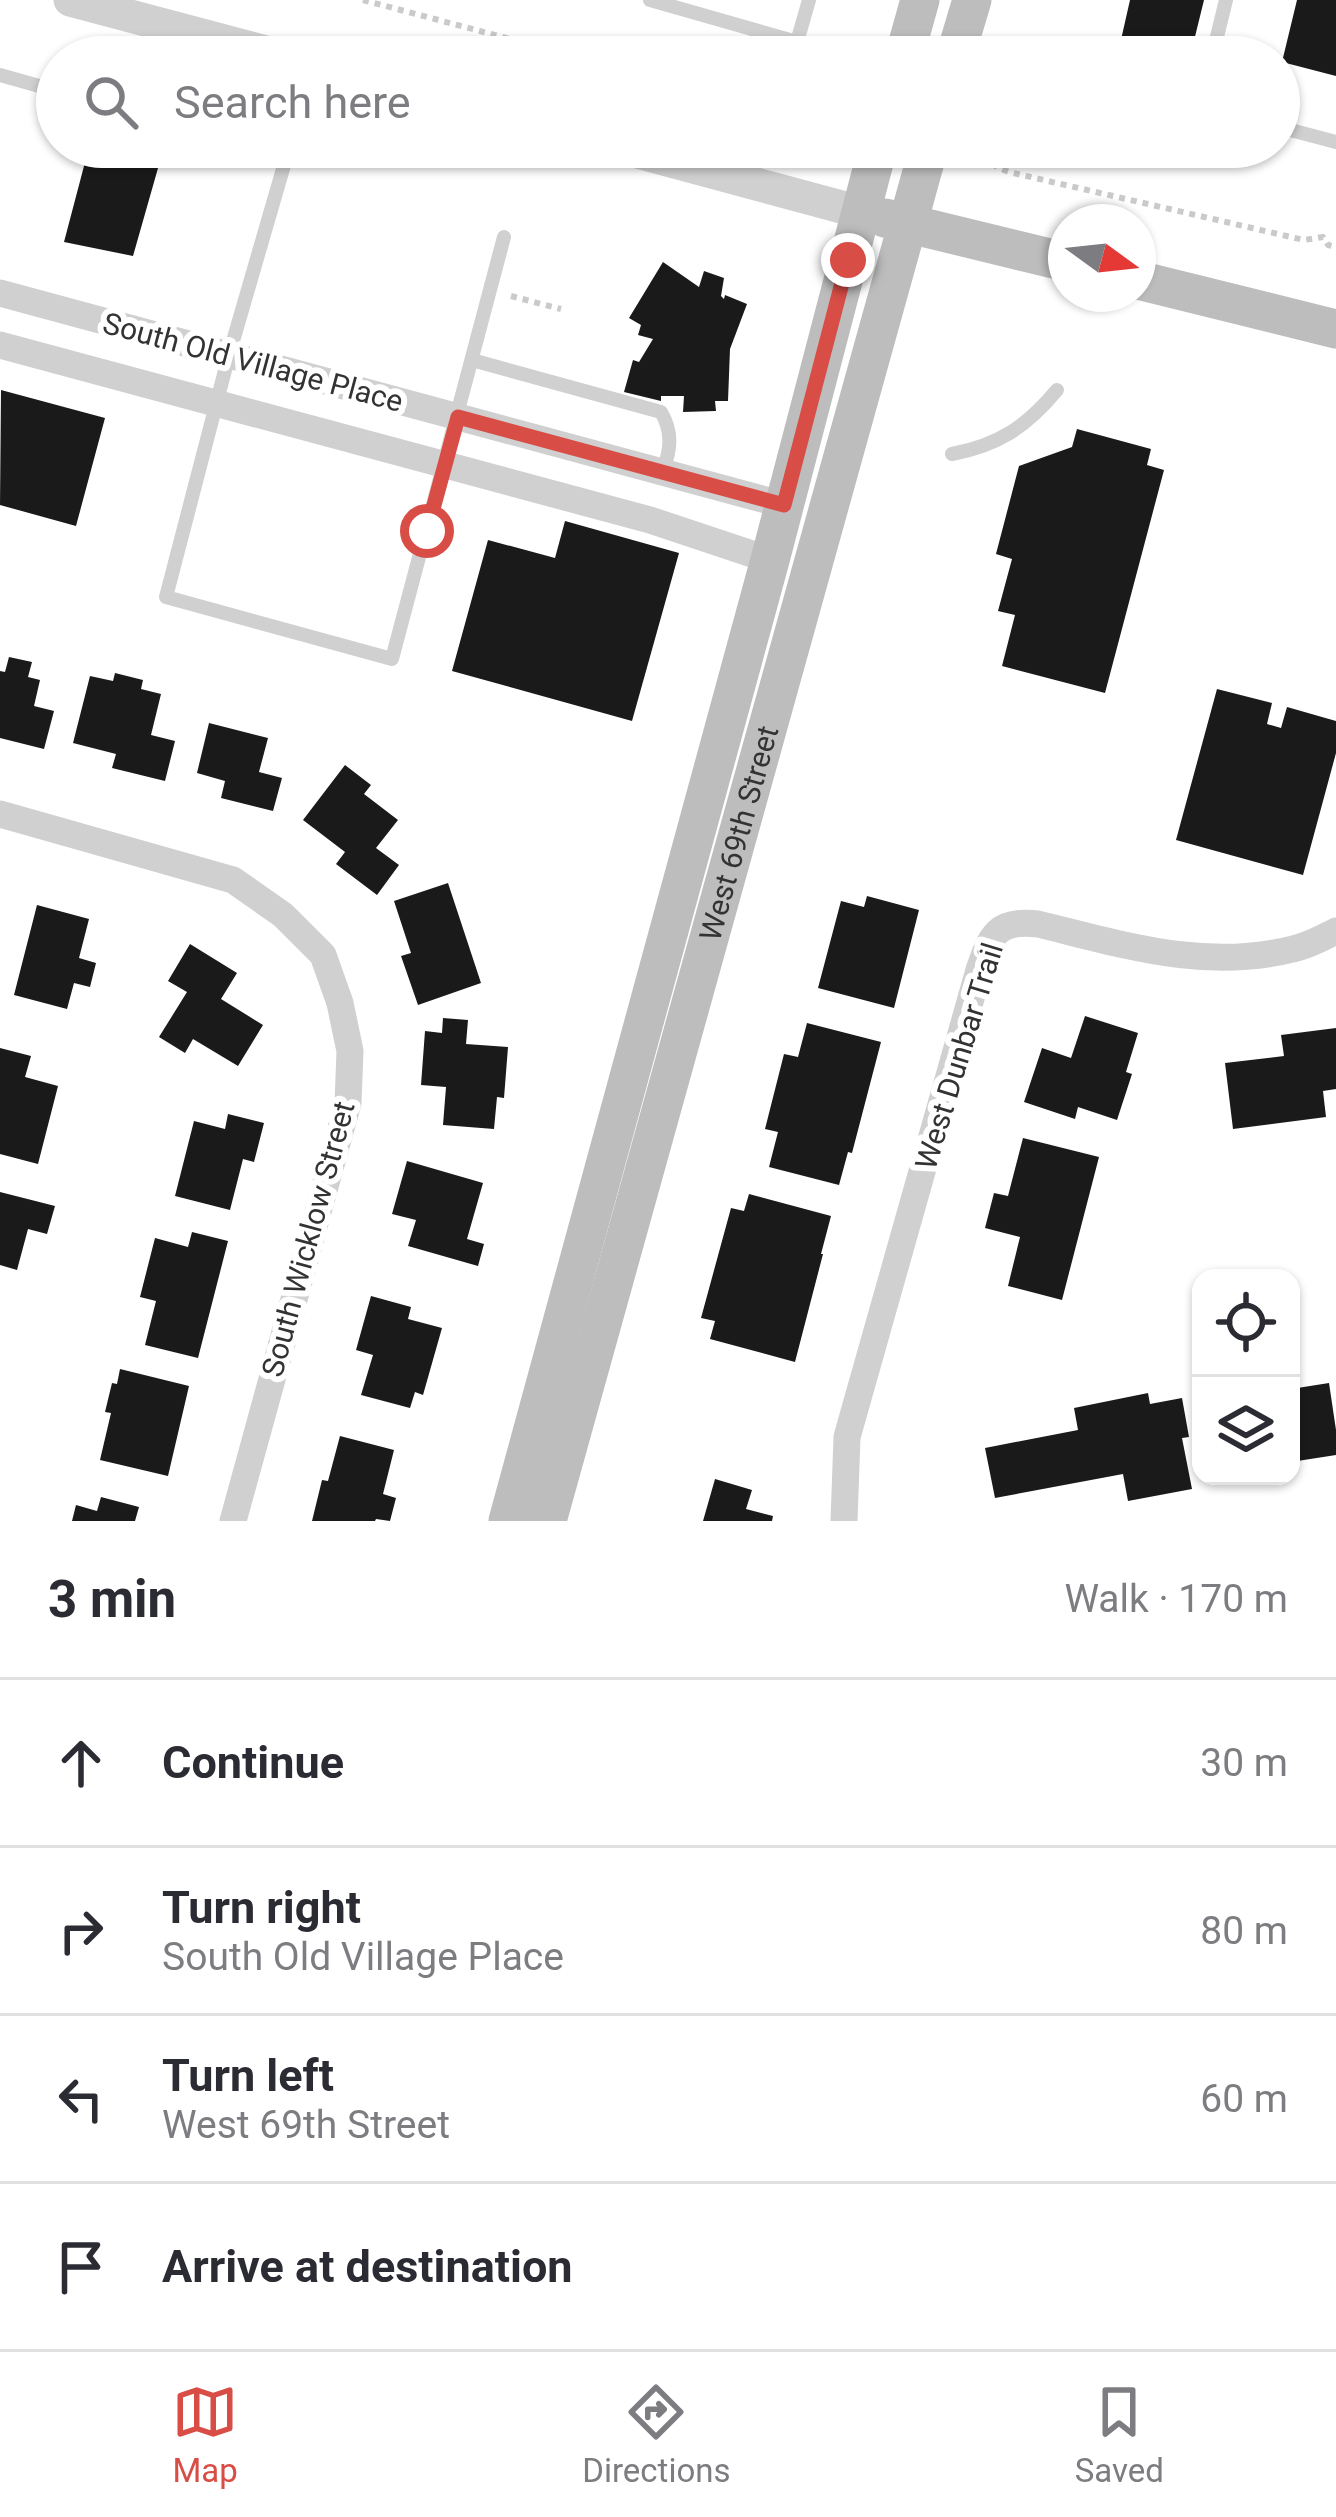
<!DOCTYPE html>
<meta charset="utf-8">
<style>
body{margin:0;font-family:Roboto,sans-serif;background:#f2f2f3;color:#2b2b33}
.controls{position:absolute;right:36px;bottom:36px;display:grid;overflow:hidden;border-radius:24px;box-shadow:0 3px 9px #0004}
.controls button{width:108px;height:108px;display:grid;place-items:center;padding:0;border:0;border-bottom:3px solid #e1e1e2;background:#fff;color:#2b2b33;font:60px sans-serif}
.compass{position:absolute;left:1048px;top:204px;width:108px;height:108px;border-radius:50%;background:#fff;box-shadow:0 3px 9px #0004;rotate:105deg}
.stop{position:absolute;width:36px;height:36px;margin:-27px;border:9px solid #d84d46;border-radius:50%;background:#fff}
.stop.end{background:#d84d46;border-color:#fff;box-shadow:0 3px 12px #0008}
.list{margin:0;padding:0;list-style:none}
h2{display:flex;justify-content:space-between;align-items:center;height:156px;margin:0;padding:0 48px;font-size:51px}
h2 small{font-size:39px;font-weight:400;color:#7c7c81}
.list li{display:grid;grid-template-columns:78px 1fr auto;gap:36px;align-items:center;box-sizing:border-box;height:168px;padding:0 48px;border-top:3px solid #e1e1e2}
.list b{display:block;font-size:45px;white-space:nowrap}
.list p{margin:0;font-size:39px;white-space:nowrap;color:#7c7c81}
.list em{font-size:39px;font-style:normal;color:#7c7c81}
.icon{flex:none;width:66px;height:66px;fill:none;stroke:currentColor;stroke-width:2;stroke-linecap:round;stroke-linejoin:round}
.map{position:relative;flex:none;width:1336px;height:1521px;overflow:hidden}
.search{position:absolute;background:#fff;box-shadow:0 3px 9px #0004;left:36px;right:36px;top:36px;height:132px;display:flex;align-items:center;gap:30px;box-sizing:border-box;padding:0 42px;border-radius:66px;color:#7c7c81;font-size:45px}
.sheet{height:828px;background:#fff}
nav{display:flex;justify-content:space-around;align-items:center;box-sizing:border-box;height:168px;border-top:3px solid #e1e1e2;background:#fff;font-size:33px;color:#7c7c81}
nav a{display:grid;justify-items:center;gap:6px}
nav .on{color:#d84d46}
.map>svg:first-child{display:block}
</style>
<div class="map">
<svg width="1336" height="1521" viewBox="0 0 1336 1521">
<rect width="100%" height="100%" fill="#fff"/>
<path fill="#1a1a1a" d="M1130,0H1204L1190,57H1136L1118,53Z
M1297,0H1336V76L1282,62Z
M89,147H164L133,256L64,242Z
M663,262L699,287L704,271L724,278L721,296L724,299L725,295L747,304L730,349L728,401H715L716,411L683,412L684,396H661V401L624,392L633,360L639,362L653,339L638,335L641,325L629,318Z
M1,390L105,418L76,526L0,505Z
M1077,429L1151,449L1147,465L1164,470L1105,693L1002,666L1015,615L998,611L1012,559L996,554L1019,466L1072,447Z
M565,521L679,553L632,721L452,671L488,540L555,558Z
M9,657L32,662L28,677L40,680L34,706L54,711L44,749L0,738V671L5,672Z
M115,673L143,680L141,689L161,694L151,735L175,741L165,781L112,768L116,754L73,743L90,676L113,681Z
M1217,689L1272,703L1267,724L1281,728L1287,707L1336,721V753L1303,875L1176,840Z
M209,723L268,738L259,772L282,778L273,811L221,798L225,781L197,773Z
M345,765L371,785L364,794L398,820L376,848L399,865L377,895L336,864L345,852L303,820Z
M448,883L481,983L418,1005L401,956L411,953L394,901Z
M867,896L919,910L894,1008L818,988L841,901L864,907Z
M37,905L89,919L79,958L96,963L90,987L74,983L67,1009L14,995Z
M190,944L237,973L221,999L263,1025L238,1066L193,1039L185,1053L159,1037L187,992L168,981Z
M1085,1016L1138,1033L1126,1072L1132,1074L1117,1120L1078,1107L1075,1119L1024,1102L1042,1048L1071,1058Z
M443,1018L468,1020L466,1044L508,1047L504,1098L497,1097L494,1129L443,1125L446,1087L421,1085L425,1031L442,1033Z
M807,1023L881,1042L852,1153L848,1152L839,1185L769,1167L778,1132L765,1129L784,1054L798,1057Z
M1336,1028V1089L1323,1091L1326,1117L1233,1129L1225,1063L1284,1056L1281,1035Z
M0,1048L31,1056L25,1077L58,1086L38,1164L0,1154Z
M228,1114L264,1123L254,1162L243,1159L230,1210L175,1196L194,1121L225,1129Z
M1023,1138L1099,1157L1062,1300L1008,1286L1020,1237L985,1228L994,1193L1008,1196Z
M407,1161L483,1183L467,1239L484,1244L478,1266L408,1246L416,1220L392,1214Z
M0,1192L55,1206L47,1234L28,1229L17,1270L0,1265Z
M749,1194L831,1216L821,1254H823L795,1362L710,1339L715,1321L701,1318L731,1208L744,1211Z
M192,1232L228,1241L198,1358L145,1345L156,1301L140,1297L155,1238L188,1247Z
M371,1296L411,1307L408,1319L442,1328L423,1395L415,1392L410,1408L361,1395L373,1355L356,1350Z
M120,1369L189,1386L168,1476L100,1460L111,1413L105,1412L112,1383L117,1384Z
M1329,1383L1336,1430V1455L1291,1462V1389Z
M1148,1393L1150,1404L1182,1398L1189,1437L1182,1438L1192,1489L1128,1501L1123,1474L995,1498L985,1448L1078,1430L1074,1408Z
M340,1436L394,1450L383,1494L396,1498L390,1521L376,1519L375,1521H312L322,1480L328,1481Z
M715,1479L752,1490L746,1509L773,1516L772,1521H703Z
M101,1497L139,1507L135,1521H72L76,1505L97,1511Z"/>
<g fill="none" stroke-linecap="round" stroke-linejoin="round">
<path stroke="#cacaca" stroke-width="6" stroke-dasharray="6 6" stroke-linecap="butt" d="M363,0L578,57
M975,147C984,161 994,166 1009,172L1304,240L1323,237L1328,245L1336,247
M511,296L561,309"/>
<path stroke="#d0d0d0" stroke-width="14" d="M650,0L797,42L809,0
M1212,57L1226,0
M0,75L57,91
M1279,127L1336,142
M256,147L287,155L229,355L166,597L392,659L504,237
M472,360L661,412C673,432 671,451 662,472
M952,454C999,445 1026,427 1057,390"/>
<path stroke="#d0d0d0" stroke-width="27" d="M0,293L784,505
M0,345L650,520L770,560
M0,814L233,880L283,915L323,955L340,1003L350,1051L348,1103L233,1521
M844,1521L847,1437L979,970C991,935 997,919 1038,924C1125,945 1204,971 1293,949C1308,946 1322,938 1336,931"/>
<path stroke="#d0d0d0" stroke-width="33" d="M70,0L285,57
M619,147L860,212"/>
<g stroke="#bdbdbd" stroke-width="39">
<path d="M904,57L920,0"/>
<path d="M955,57L972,0"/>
<path d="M885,218L1066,262"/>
<path d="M1138,280L1336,329"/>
<path d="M508,1521L770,560L878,147"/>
<path id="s1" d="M547,1521L929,147"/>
</g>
</g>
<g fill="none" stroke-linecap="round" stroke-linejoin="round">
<path stroke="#d84d46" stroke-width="15" d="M427,531L458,417L784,505L848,260"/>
</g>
<g text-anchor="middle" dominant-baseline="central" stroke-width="12" stroke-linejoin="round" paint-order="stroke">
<g font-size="30" fill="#333" stroke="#fff">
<text transform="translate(253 362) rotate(15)">South Old Village Place</text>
<text stroke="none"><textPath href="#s1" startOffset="714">West 69th Street</textPath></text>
<text transform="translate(959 1056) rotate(-73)">West Dunbar Trail</text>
<text transform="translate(308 1239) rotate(-75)">South Wicklow Street</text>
</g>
</g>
</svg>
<div class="controls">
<button><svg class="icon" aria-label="locate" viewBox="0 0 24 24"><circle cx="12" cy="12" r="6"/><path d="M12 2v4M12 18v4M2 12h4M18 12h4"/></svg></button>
<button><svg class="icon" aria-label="layers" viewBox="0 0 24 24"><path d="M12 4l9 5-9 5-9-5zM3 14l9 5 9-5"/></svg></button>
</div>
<svg class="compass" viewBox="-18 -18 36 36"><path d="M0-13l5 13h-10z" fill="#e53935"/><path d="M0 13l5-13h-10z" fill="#7c7c81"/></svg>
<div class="stop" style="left:427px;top:531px"></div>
<div class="stop end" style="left:848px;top:260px"></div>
<div class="search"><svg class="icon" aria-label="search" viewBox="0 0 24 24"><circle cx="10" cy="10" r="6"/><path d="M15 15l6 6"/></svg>Search here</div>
</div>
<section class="sheet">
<h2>3 min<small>Walk · 170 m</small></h2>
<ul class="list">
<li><svg class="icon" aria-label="ahead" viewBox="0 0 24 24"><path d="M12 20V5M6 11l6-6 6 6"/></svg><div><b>Continue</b></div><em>30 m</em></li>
<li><svg class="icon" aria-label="right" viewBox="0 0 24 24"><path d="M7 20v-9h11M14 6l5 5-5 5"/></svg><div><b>Turn right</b><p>South Old Village Place</p></div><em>80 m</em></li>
<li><svg class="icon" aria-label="left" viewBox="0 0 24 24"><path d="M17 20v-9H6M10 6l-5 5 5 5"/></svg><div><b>Turn left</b><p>West 69th Street</p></div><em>60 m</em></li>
<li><svg class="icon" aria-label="arrive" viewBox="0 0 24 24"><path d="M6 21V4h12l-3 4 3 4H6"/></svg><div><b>Arrive at destination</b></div></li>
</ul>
</section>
<nav>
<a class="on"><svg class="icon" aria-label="map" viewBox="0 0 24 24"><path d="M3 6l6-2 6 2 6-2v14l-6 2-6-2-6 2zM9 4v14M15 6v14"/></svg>Map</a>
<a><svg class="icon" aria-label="directions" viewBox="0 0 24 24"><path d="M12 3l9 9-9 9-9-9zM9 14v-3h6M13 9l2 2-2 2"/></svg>Directions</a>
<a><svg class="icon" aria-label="saved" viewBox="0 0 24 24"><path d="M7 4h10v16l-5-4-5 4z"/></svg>Saved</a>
</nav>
